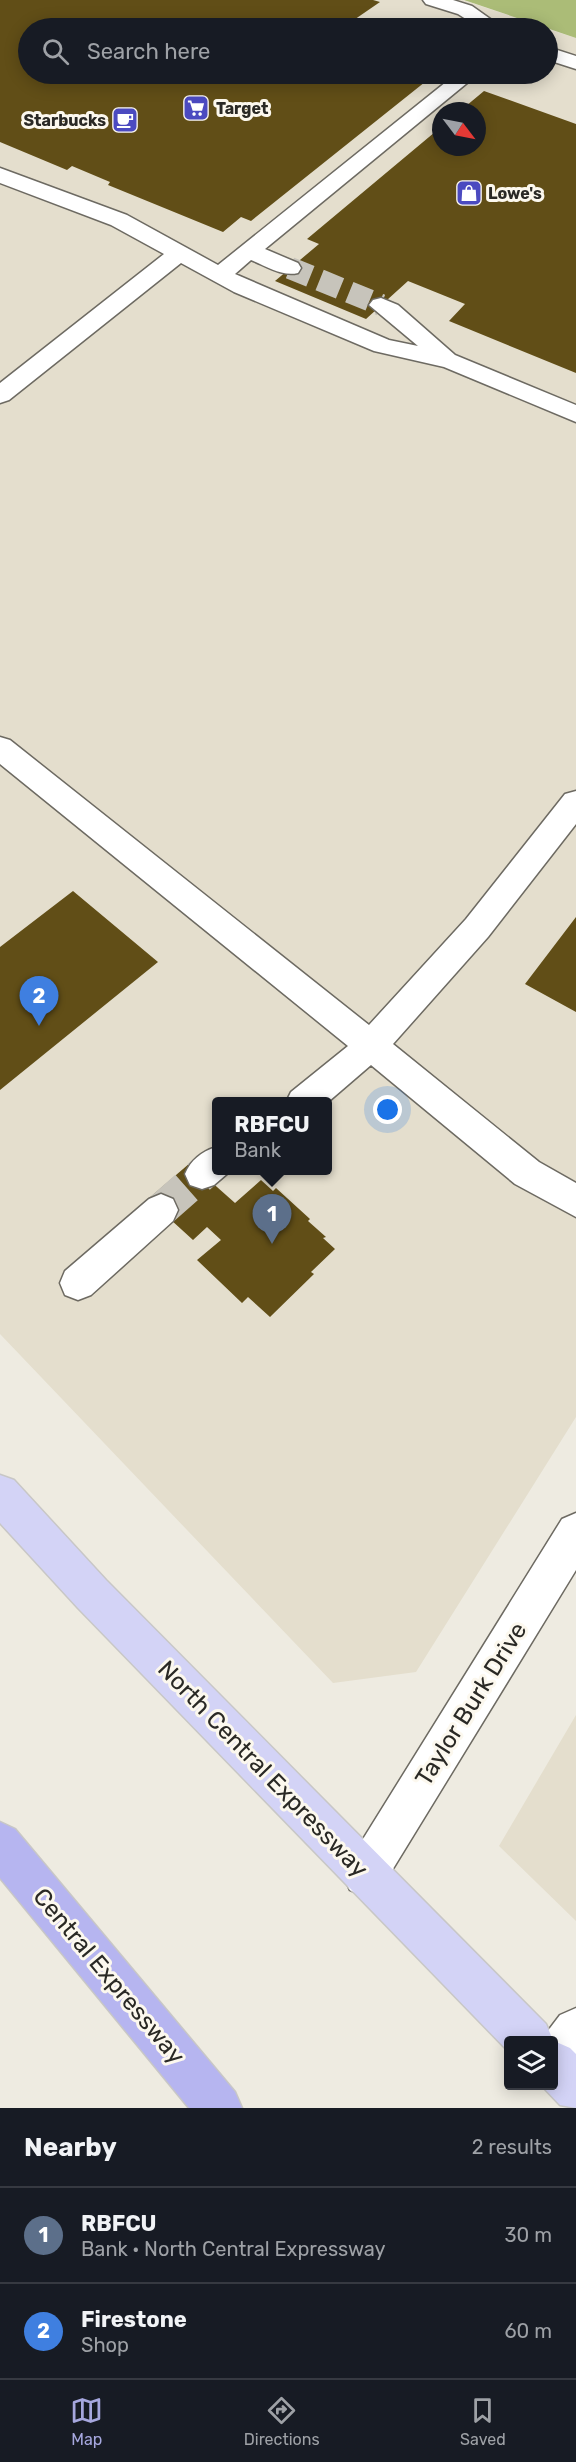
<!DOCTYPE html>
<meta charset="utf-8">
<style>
body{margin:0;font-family:Rubik,sans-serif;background:#20242c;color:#f1f3f6}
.controls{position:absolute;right:18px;bottom:18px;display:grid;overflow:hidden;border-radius:6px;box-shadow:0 3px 15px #0003}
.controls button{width:54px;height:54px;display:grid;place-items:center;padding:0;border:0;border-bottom:2px solid #363941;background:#171b24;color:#f1f3f6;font:30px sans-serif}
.compass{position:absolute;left:432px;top:102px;width:54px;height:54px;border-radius:50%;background:#171b24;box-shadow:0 3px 15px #0003;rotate:122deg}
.you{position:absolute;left:388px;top:1110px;width:21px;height:21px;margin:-15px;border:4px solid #fff;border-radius:50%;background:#1a73e8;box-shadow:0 0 0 9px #1a73e833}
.badge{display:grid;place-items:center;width:39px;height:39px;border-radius:50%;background:#a6a7de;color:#fff;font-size:20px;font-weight:700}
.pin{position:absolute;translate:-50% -50px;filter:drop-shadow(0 2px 3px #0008)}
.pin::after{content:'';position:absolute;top:32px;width:21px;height:18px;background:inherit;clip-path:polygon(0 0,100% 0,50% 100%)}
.popup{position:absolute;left:212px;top:1097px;width:120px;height:78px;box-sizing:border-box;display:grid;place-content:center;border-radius:6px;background:#171b24;filter:drop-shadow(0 2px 4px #0005);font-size:20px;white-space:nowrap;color:#9ea1a6}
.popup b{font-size:22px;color:#f1f3f6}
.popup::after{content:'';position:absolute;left:50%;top:100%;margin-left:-12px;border:12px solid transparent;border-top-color:#171b24}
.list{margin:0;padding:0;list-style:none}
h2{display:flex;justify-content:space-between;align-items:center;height:78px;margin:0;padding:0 24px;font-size:26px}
h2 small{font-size:20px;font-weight:400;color:#9ea1a6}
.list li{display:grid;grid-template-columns:39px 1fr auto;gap:18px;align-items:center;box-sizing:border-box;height:96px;padding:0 24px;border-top:2px solid #363941}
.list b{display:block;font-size:22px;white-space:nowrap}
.list p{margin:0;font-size:20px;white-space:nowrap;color:#9ea1a6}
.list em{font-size:20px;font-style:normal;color:#9ea1a6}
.icon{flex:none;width:33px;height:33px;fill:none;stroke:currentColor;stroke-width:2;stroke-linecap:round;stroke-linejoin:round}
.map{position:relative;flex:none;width:576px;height:2108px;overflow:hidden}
.search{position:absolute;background:#171b24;box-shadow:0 3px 15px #0003;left:18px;right:18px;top:18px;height:66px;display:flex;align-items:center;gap:15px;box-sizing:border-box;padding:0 21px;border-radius:33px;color:#9ea1a6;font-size:22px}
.sheet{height:270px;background:#171b24}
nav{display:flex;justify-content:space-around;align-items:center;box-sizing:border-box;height:84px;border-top:2px solid #363941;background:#171b24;font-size:16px;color:#9ea1a6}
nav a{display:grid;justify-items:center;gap:3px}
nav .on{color:#a6a7de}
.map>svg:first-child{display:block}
</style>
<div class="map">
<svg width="576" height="2108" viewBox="0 0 576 2108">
<rect width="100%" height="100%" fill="#eeebe1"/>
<path fill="#e4decd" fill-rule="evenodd" d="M0,0H463L547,28H28V74H548V29L576,38V1417L416,1672L333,1683L0,1334ZM441,111H477V147H441ZM216,1102H328V1170H216Z
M576,1715V1921L499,1846Z"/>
<path fill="#abbc77" d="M464,0H576V38Z"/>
<path fill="#614e17" d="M0,0H373L380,2L348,24L359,28H28V74H435L251,221L241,217L223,232L108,185L110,182L72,166L67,170L0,142Z
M484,91L576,124V373L449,321L465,304L408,281L366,319L275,281L319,244L307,239L441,127V147H477V111H460Z
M73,891L158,962L0,1090V947Z
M576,917V1012L525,984Z
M190,1163L235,1203L261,1180L273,1191L276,1188L310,1219L308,1221L326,1237L323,1238L335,1249L311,1272L314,1274L270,1317L248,1297L242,1303L197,1260L221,1240L207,1227L193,1240L148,1199Z"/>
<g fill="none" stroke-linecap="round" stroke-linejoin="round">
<path stroke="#c7c4bb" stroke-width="22" stroke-dasharray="22 10" stroke-linecap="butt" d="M290,268L381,305"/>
<path stroke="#c7c4bb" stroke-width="34" stroke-dasharray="34 16" stroke-linecap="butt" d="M161,1210L202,1174"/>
<g stroke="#6d6a62" stroke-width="3">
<path id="minor" d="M423,0H453L472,6L503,28H480L458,14L426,4Z
M548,47L576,56V69L548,60Z
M456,74H478L265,249L298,263L301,268L298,273C282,277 266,266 251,260L235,274L389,340L418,346L369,305L373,300L381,298L398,305L455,355L576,405V422L444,367L374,351L234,292L181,263L9,400L0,403V383L164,254L111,225L0,183V168L127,215L218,265Z
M0,737L10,740L369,1025L466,919L565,794L576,791V824L488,937L393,1044L539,1162L576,1183V1217L515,1184L371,1065L328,1102H286L291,1092L348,1046L0,764Z
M216,1147V1170H229L228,1173L214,1185L202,1189L190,1185L185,1174C191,1160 201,1152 216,1147Z
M161,1194L173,1199L178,1210L173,1221L91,1295L78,1300L65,1295L60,1283L65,1271L149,1199Z
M576,1513V1570L380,1890L365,1897L350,1890L343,1875L350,1860L562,1519Z
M576,2008V2069L570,2077L554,2084V2040H541L560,2015Z"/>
</g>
<g stroke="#c8c7c6" stroke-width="3">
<path id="major" d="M0,1475L14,1480L106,1580L546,2024L553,2040H508V2051L78,1608L0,1523Z
M554,2041L570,2048L576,2054V2108L560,2105L542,2086H554Z"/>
</g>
<g stroke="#c8c7c6" stroke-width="3">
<path id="highway" d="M0,1822L15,1829L235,2092L242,2108H189L0,1878Z"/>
</g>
<use href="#minor" fill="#fff" fill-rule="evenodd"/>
<use href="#major" fill="#d3d3f6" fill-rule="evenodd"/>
<use href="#highway" fill="#b6b5f0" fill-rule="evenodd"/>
</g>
<defs>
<g id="supermarket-square" transform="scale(1.35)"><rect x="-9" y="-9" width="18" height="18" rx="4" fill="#4b4ac0" stroke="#fcf8ee"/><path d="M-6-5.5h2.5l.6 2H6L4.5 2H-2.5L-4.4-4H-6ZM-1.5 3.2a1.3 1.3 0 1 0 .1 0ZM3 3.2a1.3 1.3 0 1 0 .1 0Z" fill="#fff"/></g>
<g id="cafe-square" transform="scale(1.35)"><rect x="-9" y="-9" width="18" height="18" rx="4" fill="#4b4ac0" stroke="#fcf8ee"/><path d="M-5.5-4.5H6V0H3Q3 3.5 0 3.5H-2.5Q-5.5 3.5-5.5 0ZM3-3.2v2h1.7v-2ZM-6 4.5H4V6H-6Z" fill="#fff"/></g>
<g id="shop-square" transform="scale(1.35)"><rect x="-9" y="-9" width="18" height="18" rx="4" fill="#4b4ac0" stroke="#fcf8ee"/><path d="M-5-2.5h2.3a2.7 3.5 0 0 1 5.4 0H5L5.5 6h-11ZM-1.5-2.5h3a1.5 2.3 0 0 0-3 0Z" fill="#fff"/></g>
</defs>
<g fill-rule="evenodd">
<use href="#supermarket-square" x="196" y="108"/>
<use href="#cafe-square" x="125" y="120"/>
<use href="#shop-square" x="469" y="193"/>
</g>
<g text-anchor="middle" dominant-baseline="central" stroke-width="6" stroke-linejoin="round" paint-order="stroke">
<g font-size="16" font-weight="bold" fill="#2a2925" stroke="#fcf8ee" text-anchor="start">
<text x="216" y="108">Target</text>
<text x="106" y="120" text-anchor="end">Starbucks</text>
<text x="488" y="193">Lowe's</text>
</g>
<g font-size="24" fill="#2a2925" stroke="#fcf8ee">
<text transform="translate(471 1704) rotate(-58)">Taylor Burk Drive</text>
<text transform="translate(263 1769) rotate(46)">North Central Expressway</text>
<text transform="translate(109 1976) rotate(50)">Central Expressway</text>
</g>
</g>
</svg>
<div class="controls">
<button><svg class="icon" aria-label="layers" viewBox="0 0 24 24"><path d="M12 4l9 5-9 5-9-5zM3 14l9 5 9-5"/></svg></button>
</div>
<svg class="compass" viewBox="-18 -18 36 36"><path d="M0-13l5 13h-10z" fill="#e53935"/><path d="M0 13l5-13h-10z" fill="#9ea1a6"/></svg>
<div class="you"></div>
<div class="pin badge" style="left:272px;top:1244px;background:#5c6f8a">1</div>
<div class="popup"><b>RBFCU</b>Bank</div>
<div class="pin badge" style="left:39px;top:1026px;background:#3f7fe0">2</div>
<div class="search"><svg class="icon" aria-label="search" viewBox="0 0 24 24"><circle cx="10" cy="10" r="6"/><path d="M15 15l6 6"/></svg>Search here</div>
</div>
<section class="sheet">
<h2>Nearby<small>2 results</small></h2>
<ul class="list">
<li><span class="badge" style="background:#5c6f8a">1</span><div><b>RBFCU</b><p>Bank · North Central Expressway</p></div><em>30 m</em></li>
<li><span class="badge" style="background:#3f7fe0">2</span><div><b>Firestone</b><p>Shop</p></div><em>60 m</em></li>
</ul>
</section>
<nav>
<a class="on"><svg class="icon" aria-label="map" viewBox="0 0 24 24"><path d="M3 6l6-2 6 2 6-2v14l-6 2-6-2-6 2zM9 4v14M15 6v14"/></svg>Map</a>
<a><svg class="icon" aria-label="directions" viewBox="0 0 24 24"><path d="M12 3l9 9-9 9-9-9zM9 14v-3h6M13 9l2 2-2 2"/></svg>Directions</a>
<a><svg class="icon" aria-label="saved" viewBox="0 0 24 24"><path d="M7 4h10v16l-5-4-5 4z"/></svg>Saved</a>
</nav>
